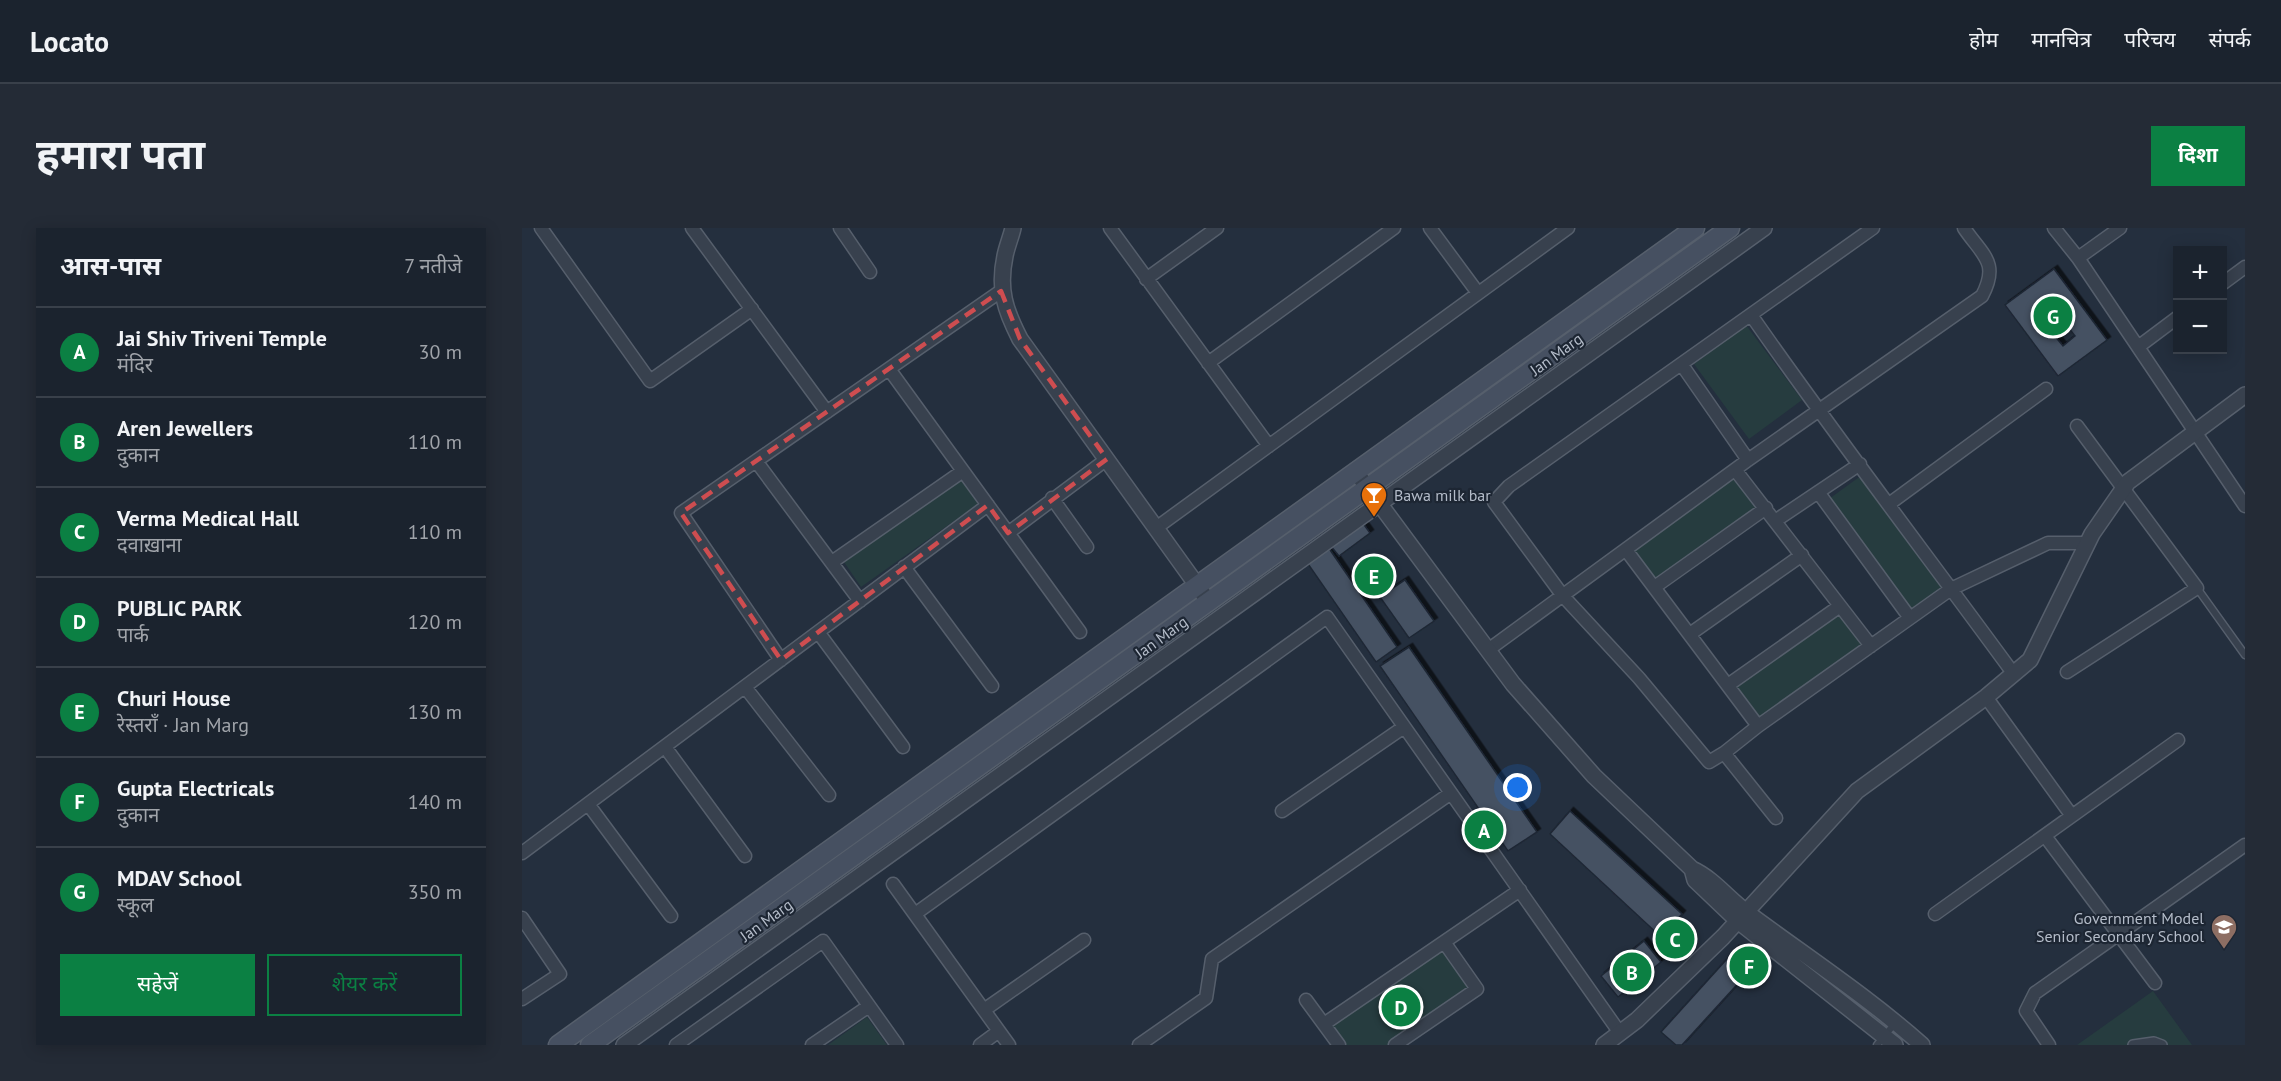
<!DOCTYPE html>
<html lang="hi">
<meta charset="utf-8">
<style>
body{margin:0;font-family:"PT Sans","Noto Sans Devanagari",sans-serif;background:#242b36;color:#f1f3f6}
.controls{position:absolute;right:18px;top:18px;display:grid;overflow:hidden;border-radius:0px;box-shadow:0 3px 15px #0003}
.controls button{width:54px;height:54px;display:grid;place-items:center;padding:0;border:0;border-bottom:2px solid #39404a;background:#1b232e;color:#f1f3f6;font:30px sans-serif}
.you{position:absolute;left:996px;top:560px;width:21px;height:21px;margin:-15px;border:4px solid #fff;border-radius:50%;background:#1a73e8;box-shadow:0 0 0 9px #1a73e833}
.badge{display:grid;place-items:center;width:39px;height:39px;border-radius:50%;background:#0b8043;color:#fff;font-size:20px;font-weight:700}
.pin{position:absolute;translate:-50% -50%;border:3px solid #fff;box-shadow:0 2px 6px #0006}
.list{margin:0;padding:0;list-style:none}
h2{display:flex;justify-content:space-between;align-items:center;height:78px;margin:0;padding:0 24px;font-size:26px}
h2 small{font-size:20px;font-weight:400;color:#a0a4aa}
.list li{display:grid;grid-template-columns:39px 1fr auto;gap:18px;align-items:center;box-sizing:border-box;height:90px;padding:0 24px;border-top:2px solid #39404a}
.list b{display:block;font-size:22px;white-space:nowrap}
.list p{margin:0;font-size:20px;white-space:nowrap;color:#a0a4aa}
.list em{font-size:20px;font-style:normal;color:#a0a4aa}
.actions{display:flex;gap:12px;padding:18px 24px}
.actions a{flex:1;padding:14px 0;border:2px solid #0b8043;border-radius:0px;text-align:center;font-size:21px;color:#0b8043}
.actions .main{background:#0b8043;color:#fff}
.map{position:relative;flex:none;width:1723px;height:817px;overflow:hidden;border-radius:0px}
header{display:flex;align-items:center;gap:36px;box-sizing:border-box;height:84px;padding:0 30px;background:#1b232e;border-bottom:2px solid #39404a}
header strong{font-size:28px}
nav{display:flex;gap:33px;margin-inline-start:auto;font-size:21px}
.intro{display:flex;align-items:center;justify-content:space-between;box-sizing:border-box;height:144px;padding:0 36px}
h1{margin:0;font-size:42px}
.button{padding:15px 27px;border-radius:0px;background:#0b8043;color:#fff;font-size:21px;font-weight:700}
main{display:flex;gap:36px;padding:0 36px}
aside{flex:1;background:#1b232e;border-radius:0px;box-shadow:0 3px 15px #0003}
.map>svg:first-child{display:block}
</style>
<header>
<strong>Locato</strong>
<nav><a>होम</a><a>मानचित्र</a><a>परिचय</a><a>संपर्क</a></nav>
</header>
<div class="intro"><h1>हमारा पता</h1><a class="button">दिशा</a></div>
<main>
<aside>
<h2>आस-पास<small>7 नतीजे</small></h2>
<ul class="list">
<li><span class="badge">A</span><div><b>Jai Shiv Triveni Temple</b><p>मंदिर</p></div><em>30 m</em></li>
<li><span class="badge">B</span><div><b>Aren Jewellers</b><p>दुकान</p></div><em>110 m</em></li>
<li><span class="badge">C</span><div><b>Verma Medical Hall</b><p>दवाख़ाना</p></div><em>110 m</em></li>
<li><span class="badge">D</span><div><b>PUBLIC PARK</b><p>पार्क</p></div><em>120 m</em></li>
<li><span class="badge">E</span><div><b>Churi House</b><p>रेस्तराँ · Jan Marg</p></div><em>130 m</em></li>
<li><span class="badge">F</span><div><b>Gupta Electricals</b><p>दुकान</p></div><em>140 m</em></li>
<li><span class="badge">G</span><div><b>MDAV School</b><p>स्कूल</p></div><em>350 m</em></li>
</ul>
<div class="actions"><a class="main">सहेजें</a><a>शेयर करें</a></div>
</aside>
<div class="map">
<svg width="1723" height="817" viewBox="0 0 1723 817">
<defs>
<filter id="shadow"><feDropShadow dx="3.5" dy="-3.5" stdDeviation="0" flood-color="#0009"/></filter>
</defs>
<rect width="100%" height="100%" fill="#242f3e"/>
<path fill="#263c3f" d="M1224,97L1280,172L1227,211L1172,136Z
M1210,242L1237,279L1135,353L1107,316Z
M1340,247L1423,361L1390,385L1307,271Z
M439,252L456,276L339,359L322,334Z
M1317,384L1341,418L1236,492L1213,459Z
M922,714L955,761L873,817H817L802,796Z
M1631,763L1670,817H1555Z
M345,789L365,817H306Z"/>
<path fill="#455162" stroke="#1f2835" stroke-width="1.5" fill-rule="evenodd" filter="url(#shadow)" d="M1532,41L1585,112L1536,148L1483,77ZM1527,75L1553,108L1541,118L1514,85Z
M840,294L848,305L817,328L808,317Z
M806,319L875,419L854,434L784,333Z
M857,337L862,350L849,357L841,346Z
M883,352L912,393L887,410L858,369Z
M887,419L1015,604L986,623L858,438Z
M1048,583L1160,686L1139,709L1028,606Z
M1122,713L1139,734L1096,769L1079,748Z
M1214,721L1232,738L1160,817H1154L1139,804Z"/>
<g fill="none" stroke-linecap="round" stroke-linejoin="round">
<g stroke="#565f6c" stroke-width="9">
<path id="service" d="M1675,360L1723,427
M1355,817L1374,794"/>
</g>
<g stroke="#565f6c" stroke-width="12">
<path id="pedestrian" d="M1611,817L1632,814L1640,817"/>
</g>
<g stroke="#565f6c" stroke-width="15">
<path id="minor" d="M19,0L128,153L230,81
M170,0L305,184
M318,0L348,44
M588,0L747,218
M908,0L956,65
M1532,0L1556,30L1723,278
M1556,30L1598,0
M624,51L695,0
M1700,56L1723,39
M1229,87C1314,209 1404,326 1491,445
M1616,119L1656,89
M686,135L872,0
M1160,137L1226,232
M367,141L558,404
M234,233L338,373
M1214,243L1349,418
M1296,264L1388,390
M530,270L565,319
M1367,276L1524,161
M1253,293L1338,236
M634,300L1046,0
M486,305L585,231
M1104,322L1236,498
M310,334L441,243
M382,339L470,458
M1134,358L1244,280
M296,404L381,519
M1168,406L1280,327
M966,422L1226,232L1460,68C1478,34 1460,27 1442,0
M259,432L159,285L479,63
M1545,444L1675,360L1555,198
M1206,457L1318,378
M223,459L307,567
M1464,469L1550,588
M143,519L223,628
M1202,525L1236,498L1429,361L1526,315H1566
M66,576L149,688
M760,583L882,499
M1254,590L1202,525L1187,534L1117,450L1041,368L972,274L987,258L1351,0
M1523,608L1633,755
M0,625L466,277
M371,656L487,817
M393,686L805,389L1098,805
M1413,686L1656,512
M0,690L38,746L0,771
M784,772L817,817
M462,782L562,712
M802,796L998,662
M154,817L301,713L375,817
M290,817L347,778
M458,817L477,803
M617,817L684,770L690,731L929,565
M873,817L955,761L922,714
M1527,817L1504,783L1513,765L1723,617"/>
</g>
<g stroke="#565f6c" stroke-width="18">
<path id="tertiary" d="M491,0C489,9 485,18 483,28C476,61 483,82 498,111L687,374
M834,244L991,456L1072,548L1170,641C1192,651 1207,672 1227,686C1285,729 1346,769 1400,817
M1170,641L1173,652L1216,693L1373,817
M102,817L1242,0
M1082,817L1115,792L1201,709L1335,563L1464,469L1508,432L1570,306L1606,254L1723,167"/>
</g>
<g stroke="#565f6c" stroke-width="21">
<path id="secondary" d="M36,817L1173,0
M68,817L1208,0"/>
</g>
<use href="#service" stroke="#38414e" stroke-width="6"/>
<use href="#pedestrian" stroke="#38414e" stroke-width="9"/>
<use href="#minor" stroke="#38414e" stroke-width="12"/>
<use href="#tertiary" stroke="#38414e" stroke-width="15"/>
<use href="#secondary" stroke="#465061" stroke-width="18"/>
</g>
<path fill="none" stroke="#ce4d50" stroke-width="4.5" stroke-dasharray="12 8" stroke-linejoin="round" d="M479,63L498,111L585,231L486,305L466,277L259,432L159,285Z"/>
<defs>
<g id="bar-pin" transform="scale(1.35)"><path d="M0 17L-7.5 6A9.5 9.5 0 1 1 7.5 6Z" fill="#e8710a" stroke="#1d2633"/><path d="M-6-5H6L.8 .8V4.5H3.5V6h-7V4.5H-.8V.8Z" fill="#fff"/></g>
<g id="school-pin" transform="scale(1.35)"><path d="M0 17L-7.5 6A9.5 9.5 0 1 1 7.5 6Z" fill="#8d6e63" stroke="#1d2633"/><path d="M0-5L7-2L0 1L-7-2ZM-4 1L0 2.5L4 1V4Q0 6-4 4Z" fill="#fff"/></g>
</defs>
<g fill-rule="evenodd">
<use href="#bar-pin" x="852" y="267"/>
<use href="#school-pin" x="1702" y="699"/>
</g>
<g text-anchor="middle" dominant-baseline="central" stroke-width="4.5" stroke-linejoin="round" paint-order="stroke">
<g font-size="16" fill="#b4bcc9" stroke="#1d2633">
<text transform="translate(1034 126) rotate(-36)">Jan Marg</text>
<text transform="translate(639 409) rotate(-36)">Jan Marg</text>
<text transform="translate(244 692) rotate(-36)">Jan Marg</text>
</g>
<g font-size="16" fill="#b4bcc9" stroke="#1d2633" text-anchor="start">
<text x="872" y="267">Bawa milk bar</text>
<text x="1682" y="690" text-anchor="end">Government Model<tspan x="1682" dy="18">Senior Secondary School</tspan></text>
</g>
</g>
</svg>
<div class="controls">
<button>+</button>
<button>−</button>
</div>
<div class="you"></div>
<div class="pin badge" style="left:962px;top:602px">A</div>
<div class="pin badge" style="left:1110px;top:744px">B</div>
<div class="pin badge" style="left:1153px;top:711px">C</div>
<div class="pin badge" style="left:879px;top:779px">D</div>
<div class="pin badge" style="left:852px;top:348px">E</div>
<div class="pin badge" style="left:1227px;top:738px">F</div>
<div class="pin badge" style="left:1531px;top:88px">G</div>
</div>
</main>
